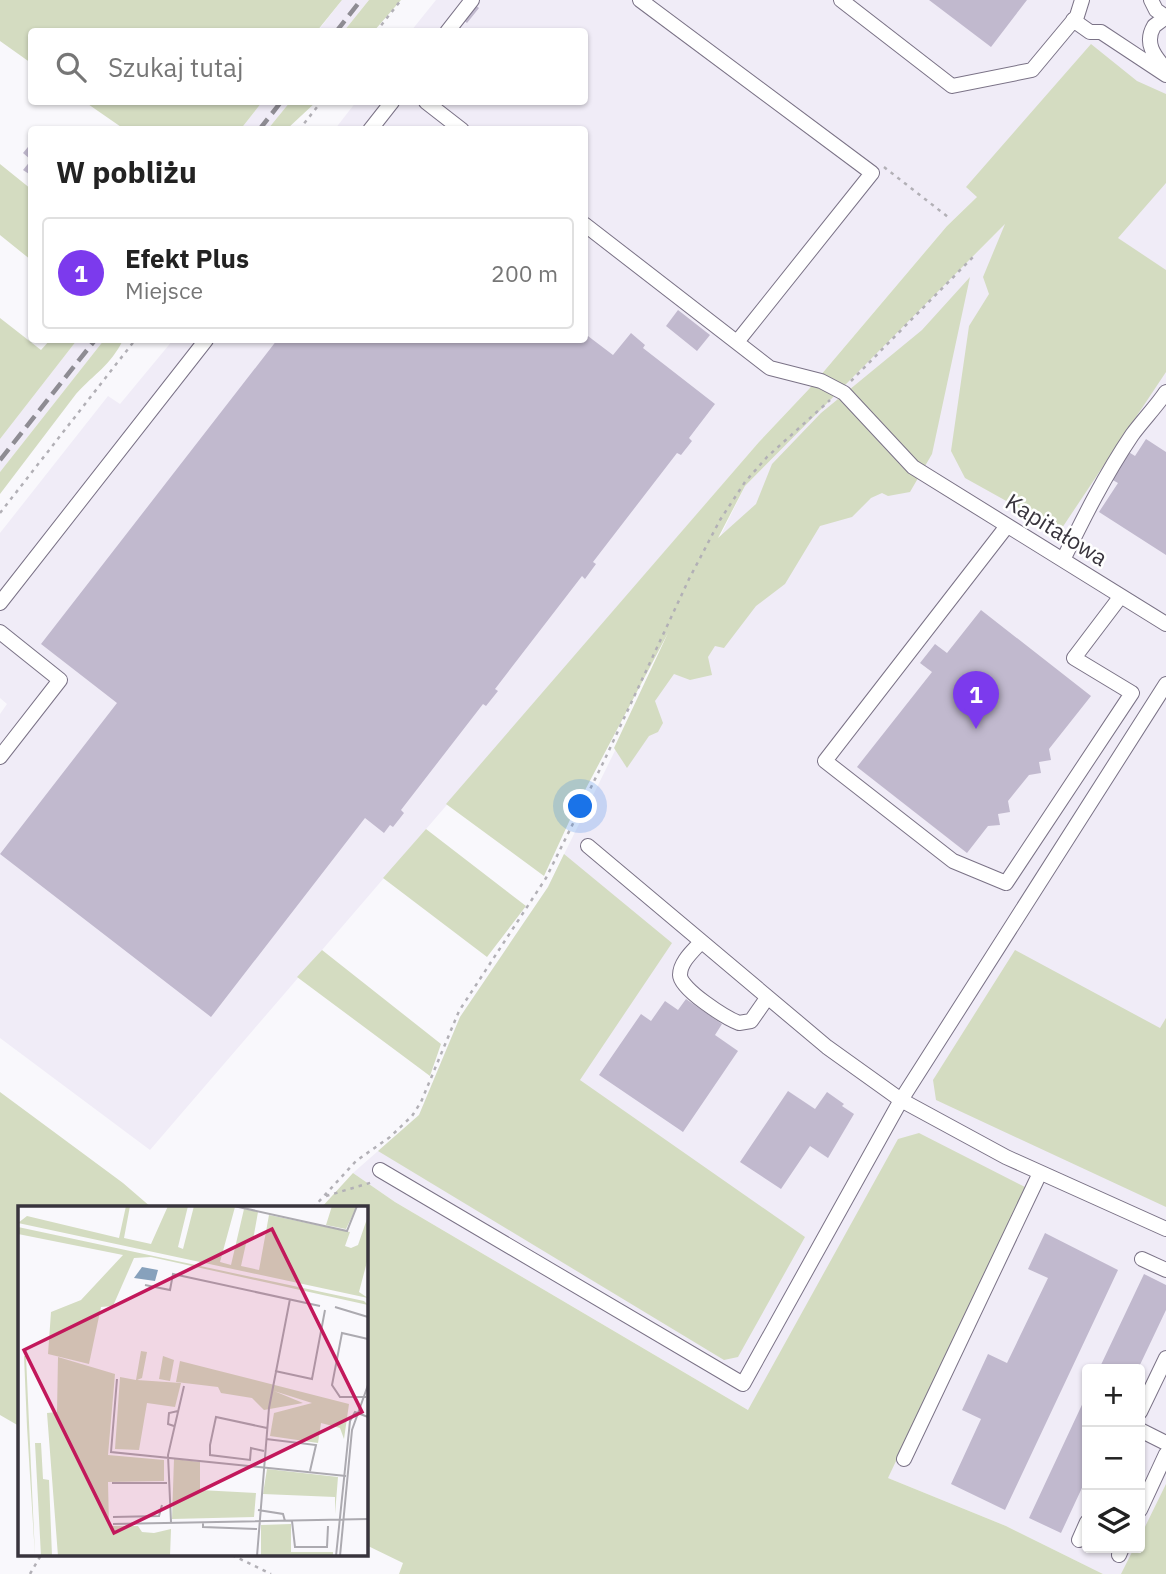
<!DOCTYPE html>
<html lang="pl">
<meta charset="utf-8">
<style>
body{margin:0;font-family:"IBM Plex Sans",sans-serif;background:#f6f6f6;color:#222}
.controls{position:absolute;right:21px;bottom:21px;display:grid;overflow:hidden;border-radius:7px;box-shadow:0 2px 5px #0004}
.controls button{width:63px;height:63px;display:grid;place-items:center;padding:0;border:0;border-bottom:2px solid #e0e0e0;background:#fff;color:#222;font:35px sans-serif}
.you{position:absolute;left:581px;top:807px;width:24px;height:24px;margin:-18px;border:5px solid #fff;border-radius:50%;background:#1a73e8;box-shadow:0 0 0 10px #1a73e833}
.badge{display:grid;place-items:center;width:46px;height:46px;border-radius:50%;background:#7c3aed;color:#fff;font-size:23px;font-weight:700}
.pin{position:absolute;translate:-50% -58px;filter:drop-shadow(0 2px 4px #0008)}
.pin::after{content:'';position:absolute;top:37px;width:24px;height:21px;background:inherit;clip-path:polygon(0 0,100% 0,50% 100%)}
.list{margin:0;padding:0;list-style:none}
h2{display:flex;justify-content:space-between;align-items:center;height:91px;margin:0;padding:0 28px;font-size:30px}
h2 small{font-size:23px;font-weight:400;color:#767676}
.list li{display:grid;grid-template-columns:46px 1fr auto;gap:21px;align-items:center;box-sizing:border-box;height:112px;margin:0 14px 14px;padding:0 14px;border:2px solid #e0e0e0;border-radius:7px}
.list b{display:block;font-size:26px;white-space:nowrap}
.list p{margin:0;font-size:23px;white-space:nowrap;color:#767676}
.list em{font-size:23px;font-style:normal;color:#767676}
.icon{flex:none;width:38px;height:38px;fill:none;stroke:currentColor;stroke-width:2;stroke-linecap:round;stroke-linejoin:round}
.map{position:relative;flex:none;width:1166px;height:1574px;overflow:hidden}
.search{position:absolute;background:#fff;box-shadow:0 2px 5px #0004;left:28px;top:28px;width:560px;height:77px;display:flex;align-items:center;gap:18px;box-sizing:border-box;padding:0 24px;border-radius:7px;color:#767676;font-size:26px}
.panel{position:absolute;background:#fff;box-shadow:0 2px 5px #0004;left:28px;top:126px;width:560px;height:217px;border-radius:7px}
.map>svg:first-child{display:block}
</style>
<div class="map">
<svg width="1166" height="1574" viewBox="0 0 1166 1574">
<rect width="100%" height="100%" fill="#f9f8fc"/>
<path fill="#f0ecf7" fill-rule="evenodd" d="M342,0H369L344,31L317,32Z
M436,0H1166V1574H1103L1006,1526L888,1478L748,1410L395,1202L353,1173L419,1115L460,1017L548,887L745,486L1007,222L977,197L947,226L809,389L759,442L150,1150L0,1038V714L7,704L0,698V533L108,396L120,404L173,340H584V130L335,129L356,102H584V32L411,31ZM1087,1369H1140V1548H1087Z
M262,102H290L268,129L240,130Z
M77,340H104L0,472V439Z"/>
<path fill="#d4dcc1" d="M0,0H342L317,31L32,32L31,63L0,41Z
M369,0H401L374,31H344Z
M1091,44L1137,81L1166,94V183L1118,238L1166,270V372L1060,531L965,478L951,451L969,326L989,294L983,277L1005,224L745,486L718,538L756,504L772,464L821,413L922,330L970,277L932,454L910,492L888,496L882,493L871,498L852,517L820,526L785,584L756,606L724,648L715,646L708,657L712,675L690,680L674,674L655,701L663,723L658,732L649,736L627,768L614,748L668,633L574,811L544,876L446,804L759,442L809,389L947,226L977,197L966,187Z
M85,102H262L240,130L124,129Z
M290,102H316L287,129H268Z
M0,164L31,189V260L0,235Z
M0,318L41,350L50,340H77L0,439Z
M104,340H123C110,366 95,373 76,394L0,494V472Z
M426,829L526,906L487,957L383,878Z
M564,854L672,943L580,1080L805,1237L738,1357L724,1360L378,1151L419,1115L460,1017L548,887Z
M322,950L441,1044L430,1076L297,977Z
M1015,950L1160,1028L1166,1018V1207L936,1100L933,1080Z
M0,1092L123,1183L152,1208H19V1426L0,1415Z
M919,1133L1025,1187L888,1478L1006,1526L1103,1574H399L403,1563L366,1545V1208H321L353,1173L395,1202L748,1410L898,1139Z
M1166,1484V1574H1121L1134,1548H1140V1537Z"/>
<path fill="#c1b9ce" d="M929,0H1027L991,47Z
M474,4L479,8L467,23L462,19Z
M32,142V176L23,170L31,160L23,153Z
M678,310L710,335L697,351L666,326Z
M584,333L613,355L631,333L645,345L643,348L715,404L689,438L692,441L681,455L677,453L593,562L596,564L585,579L582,576L495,689L498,691L486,706L483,704L401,810L404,813L393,827L390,825L384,833L365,818L211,1017L0,854L117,703L41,644L277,340H584Z
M1146,439L1166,452V555L1099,512L1118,483L1109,478L1127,451L1135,456Z
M981,610L1091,696L1049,749L1051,760L1039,762L1041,773L1029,775L1008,801L1010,812L998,814L1000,825L988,826L967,853L857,767L932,672L920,663L935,644L947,653Z
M686,999L722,1024L715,1035L738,1051L683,1132L599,1075L641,1014L651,1021L665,1001L678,1010Z
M788,1091L815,1109L827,1092L844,1104L842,1106L854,1114L828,1158L810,1146L781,1189L740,1162Z
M1045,1233L1118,1270L1005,1510L951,1484L981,1419L962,1410L988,1354L1007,1363L1048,1278L1028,1269Z
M1144,1274L1166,1285V1310L1138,1369H1099Z
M1087,1394V1477L1061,1533L1029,1518Z"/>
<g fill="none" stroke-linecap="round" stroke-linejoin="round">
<g stroke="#7a7286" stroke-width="16">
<path id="minor" d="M640,0L872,173L737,342
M841,0L952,86L1032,70L1077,16L1082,0
M1151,0L1156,10L1166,17
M1166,17L1154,26C1144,43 1154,56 1166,69
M1073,20L1090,32H1101L1166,75
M447,32L472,0
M426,102L462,130
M370,130L392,102
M584,224L770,368L821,381L844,393L913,467L1166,624
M1007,526L825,761L953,861L1006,883L1132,693L1074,658L1121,596
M1063,560C1084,517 1105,475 1132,435C1143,420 1156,407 1166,392
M0,603L206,340
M0,632L60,680L0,757
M588,846L827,1047L901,1100L1006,1157L1166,1229
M701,942C693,951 680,962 680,975C680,989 726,1018 739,1023L751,1021L767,998
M380,1170L743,1384L901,1100L1166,684
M1142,1259L1166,1270
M1140,1412L1166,1358
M1140,1430L1166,1443
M904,1459L1040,1173
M1140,1510L1166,1454
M1079,1540L1087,1522
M1119,1555L1122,1548"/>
</g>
<path stroke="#b2b0b6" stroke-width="2.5" stroke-dasharray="3.5 5" stroke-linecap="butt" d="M376,32L401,0
M299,130L321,102
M884,167L948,217
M851,381L974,256
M0,513L135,340
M326,1196L373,1182
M313,1208L356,1161L390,1137L412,1116L421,1102L459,1011L546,878L604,761L689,579L720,520L745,482L767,457L830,400
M232,1555L271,1574
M30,1574L41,1555"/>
<use href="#minor" stroke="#fff" stroke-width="14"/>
<path stroke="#8e8c93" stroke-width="4.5" stroke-dasharray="14 7" stroke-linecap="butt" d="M336,32L361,0
M259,130L281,102
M0,460L95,340"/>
</g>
<g text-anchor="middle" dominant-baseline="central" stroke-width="5" stroke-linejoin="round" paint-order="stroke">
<g font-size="23" fill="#38343d" stroke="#fff">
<text transform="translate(1057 529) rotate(32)">Kapitałowa</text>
</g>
</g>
<g transform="translate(18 1206)">
<rect width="350" height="350" fill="#f9f8fc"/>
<path d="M108,0H112L106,32L133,38L150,0H170L160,41L165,43L176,0L217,1L202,56L213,59L226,3L240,6L235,34L229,33L223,60L241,64L251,9L332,26L327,40L333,42L340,39L350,10V52L341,86L350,92L0,17L9,10L101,32ZM314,0H339L328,23L308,19ZM0,21L346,95L350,99L133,51L116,52L95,100L83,101L71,158L30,148L33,106L63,94L105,49L0,28ZM123,145L129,146L124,172L119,174L163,177L157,201L129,197L121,244L97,243L102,171L118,174ZM6,150H8L17,350L9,221ZM145,150L156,154L152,175L141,173ZM40,151L97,168L90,249L146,254V275L90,276L91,320H120L124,326L136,327L153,323L152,350H40L29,207L39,206ZM162,155L331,198L326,233L322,222L303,217L300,237L252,230L256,207L294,197L256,185L285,197L246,204L234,192L203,187L200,181L158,176ZM17,237H23L25,273L31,274L34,350H23ZM156,253L182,256V284L238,287L236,311L154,313ZM249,263L320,271L317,308V291L245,288ZM273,318V346H315V350H243V319Z" fill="#d4dcc1"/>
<path d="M124,61L140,64L137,75L116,72Z" fill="#87a1bc"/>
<path fill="none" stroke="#acaab0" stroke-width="2" d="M216,0L329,25L339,0M127,79L152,84L155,68L302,100M317,101L350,111M257,165L294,173L307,104M99,173L93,246L328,270M348,191H322L314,179L324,127L350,133M156,220L150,218L151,207L160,205M248,233L298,239L292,265M246,245L233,242L232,254L192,249V239L198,211L249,222M94,277H149M240,304L265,308L267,315M95,311L141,310L144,299M274,315L277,341H309L310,320M153,316L150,249L166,180M185,316V321L239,323M95,318L350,313M239,350L251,202L272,93M318,350L332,215L337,206L350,211M322,350L334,224L350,179"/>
<path fill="#c2185b" fill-opacity="0.15" stroke="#c2185b" stroke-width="3.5" d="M254,23L344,206L96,327L6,144Z"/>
<rect width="350" height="350" fill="none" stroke="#38343d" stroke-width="3.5"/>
</g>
</svg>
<div class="controls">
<button>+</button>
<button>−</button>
<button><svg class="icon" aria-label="layers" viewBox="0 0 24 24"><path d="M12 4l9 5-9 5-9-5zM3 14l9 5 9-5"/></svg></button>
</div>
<div class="you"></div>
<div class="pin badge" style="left:976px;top:729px">1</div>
<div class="search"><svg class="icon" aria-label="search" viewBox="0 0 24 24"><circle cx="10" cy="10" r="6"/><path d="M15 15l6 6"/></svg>Szukaj tutaj</div>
<section class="panel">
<h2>W pobliżu<small></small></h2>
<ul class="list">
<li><span class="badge">1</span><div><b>Efekt Plus</b><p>Miejsce</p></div><em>200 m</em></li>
</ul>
</section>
</div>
